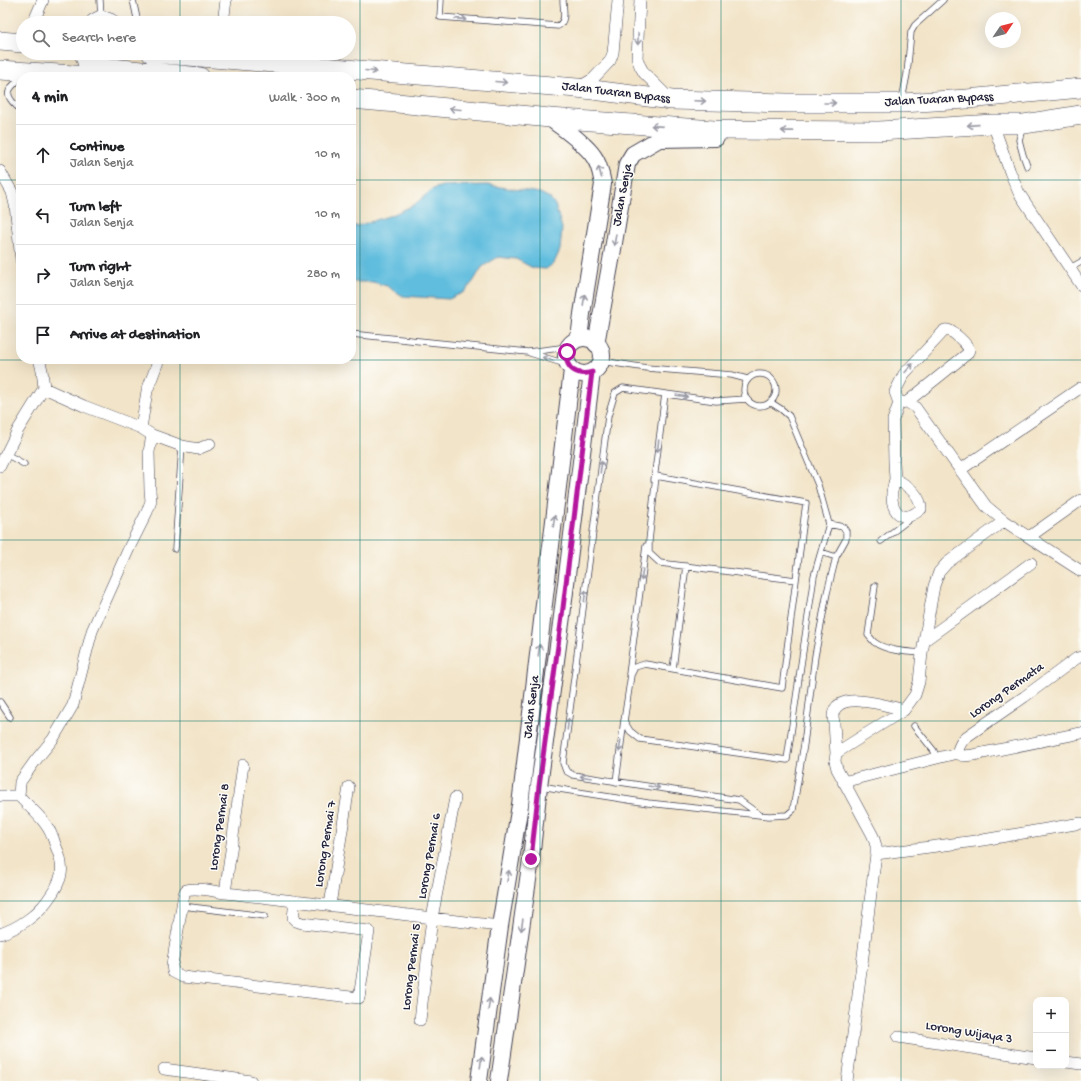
<!DOCTYPE html>
<meta charset="utf-8">
<style>
body{margin:0;font-family:"Gochi Hand",sans-serif;background:#f2f2f2;color:#202124}
.controls{position:absolute;right:12px;bottom:12px;display:grid;overflow:hidden;border-radius:8px;box-shadow:0 4px 16px #0002}
.controls button{width:36px;height:36px;display:grid;place-items:center;padding:0;border:0;border-bottom:1px solid #e0e0e0;background:#fff;color:#202124;font:20px sans-serif}
.compass{position:absolute;left:985px;top:12px;width:36px;height:36px;border-radius:50%;background:#fff;box-shadow:0 4px 16px #0002;rotate:55deg}
.stop{position:absolute;width:12px;height:12px;margin:-9px;border:3px solid #b5179e;border-radius:50%;background:#fff}
.stop.end{background:#b5179e;border-color:#fff;box-shadow:0 1px 4px #0008}
.list{margin:0;padding:0;list-style:none}
h2{display:flex;justify-content:space-between;align-items:center;height:52px;margin:0;padding:0 16px;font-size:17px}
h2 small{font-size:13px;font-weight:400;color:#757577}
.list li{display:grid;grid-template-columns:26px 1fr auto;gap:12px;align-items:center;box-sizing:border-box;height:60px;padding:0 16px;border-top:1px solid #e0e0e0}
.list b{display:block;font-size:15px;white-space:nowrap}
.list p{margin:0;font-size:13px;white-space:nowrap;color:#757577}
.list em{font-size:13px;font-style:normal;color:#757577}
.icon{flex:none;width:22px;height:22px;fill:none;stroke:currentColor;stroke-width:2;stroke-linecap:round;stroke-linejoin:round}
.map{position:relative;flex:none;width:1081px;height:1081px;overflow:hidden}
.search{position:absolute;background:#fff;box-shadow:0 4px 16px #0002;left:16px;top:16px;width:340px;height:44px;display:flex;align-items:center;gap:10px;box-sizing:border-box;padding:0 14px;border-radius:22px;color:#757577;font-size:15px}
.panel{position:absolute;background:#fff;box-shadow:0 4px 16px #0002;left:16px;top:72px;width:340px;height:292px;border-radius:16px}
.map>svg:first-child{display:block}
</style>
<div class="map">
<svg width="1081" height="1081" viewBox="0 0 1081 1081">
<rect width="100%" height="100%" fill="#fdfcf7"/>
<filter id="ink" filterUnits="userSpaceOnUse"><feTurbulence type="fractalNoise" baseFrequency=".025" numOctaves="2"/><feDisplacementMap in="SourceGraphic" scale="8" xChannelSelector="R" yChannelSelector="G"/><feConvolveMatrix kernelMatrix="1 2 1 2 8 2 1 2 1" color-interpolation-filters="sRGB"/></filter>
<filter id="wash" filterUnits="userSpaceOnUse"><feTurbulence type="fractalNoise" baseFrequency=".012" numOctaves="4" result="noise"/><feDisplacementMap in="SourceGraphic" scale="16" xChannelSelector="R" yChannelSelector="G"/><feGaussianBlur stdDeviation="0.9" result="paint"/><feColorMatrix in="noise" values="0 0 0 0 0 0 0 0 0 0 0 0 0 0 0 0 0 1.4 0 .05"/><feComposite in="paint" operator="in"/></filter>
<g filter="url(#wash)">
<rect width="100%" height="100%" fill="#f2e4c8"/>
<path fill="#60bdde" stroke="#41708c" d="M487,185L540,193L550,198L555,205L562,228L560,250L554,263L546,269L533,268L516,259L498,257L482,267L473,282L464,292L449,299L403,296L387,286L373,282H351V226H357L392,215L414,205L433,189L442,186Z"/>
</g>
<g filter="url(#ink)">
<g fill="none" stroke-linecap="round" stroke-linejoin="round">
<g stroke="#413f50" stroke-width="7">
<path id="service" d="M100,0L101,18
M133,0L138,23
M441,0L440,17L558,26C567,21 563,9 563,0
M179,23L183,19
M21,78C4,92 5,96 21,110
M902,100L907,74L911,32L915,25L943,0
M1023,126L1019,140L1023,155L1027,166
M1070,268L1081,262
M351,334L528,352L568,347
M530,353L569,365
M601,361L647,368L732,375L747,379
M744 390a16 16 0 1 1 32 0a16 16 0 1 1-32 0Z
M746,399L716,401L623,388L615,393L608,416L563,763L566,771L573,775L739,800L760,815
M770,402L781,409L789,416L818,485L829,524L814,576L787,760L640,739L630,731L624,721L631,675L635,667L645,664L782,688L806,503L656,476L649,541V553L660,563L796,580
M6,454L24,464
M654,480L665,394
M881,541L911,518
M175,549L182,446
M821,552L836,557
M875,586L868,635C870,637 872,640 874,642C886,651 907,652 922,653
M673,669L686,566
M629,674L646,546
M0,702L10,717
M914,726L934,751L936,759
M616,782L624,720
M540,786L648,803L769,816L787,815L793,810L804,744L815,656L827,593L836,557L846,539V531L843,527L829,524
M182,906L265,916"/>
</g>
<g stroke="#413f50" stroke-width="12">
<path id="minor" d="M640,0L637,58L640,66L644,73L670,99
M33,23L43,0
M223,23L226,0
M579,87L593,79L610,61L613,53L618,0
M993,124L1010,172L1019,193L1037,220L1081,285
M0,171L12,192L15,205L21,260
M44,388L84,406L141,428L152,435L182,446L198,449L210,444
M907,402L915,407L986,506L1004,521L1081,571
M141,428L147,391L159,359
M0,466L18,430L44,388L42,370L39,359
M960,470L1080,388
M895,479L894,462L893,420L899,403L907,402L967,354L969,350C968,345 951,328 945,330C944,330 944,331 943,332L904,374L895,392L899,403
M895,479C907,485 921,494 921,509C902,525 891,512 892,492C893,488 894,483 895,479Z
M1029,537L1081,500
M925,640L1031,563
M836,753C835,743 835,734 834,724C834,722 833,718 833,715C837,689 888,706 904,710
M957,753C959,746 961,741 966,737L1024,697L1077,658L1081,657
M843,782L957,753L963,756L973,755L1081,733
M0,796H19
M876,854L983,840L1081,823
M225,893L243,765
M295,901L293,918L296,921L302,923L369,931L359,998L183,977L173,972L172,965L184,894L186,890C198,887 212,891 225,893C237,894 249,896 261,897C340,907 420,917 500,926
M330,905L349,787
M0,934C18,928 36,916 47,901C63,880 66,869 55,844C54,842 54,838 52,836C46,820 30,808 19,796L20,782L35,761L53,739L73,705L92,631L130,546L147,512L151,501L150,491L149,452L152,435
M420,1020L432,918L455,798
M898,1037L1036,1058
M1066,1062L1081,1064
M164,1069L251,1081
M847,1081L876,854V846L873,836L837,769L835,761L836,753L904,710L915,695L919,682L922,653L934,586L939,572L947,563L1004,521"/>
</g>
<g stroke="#413f50" stroke-width="18">
<path id="secondary" d="M550,118C562,128 586,144 594,157C600,165 601,175 603,184L582,314L579,339
M566 356a18 18 0 1 1 36 0a18 18 0 1 1-36 0Z
M596,344L612,255L627,164L633,154L659,139L716,138
M479,1081L500,926L520,805L572,370
M499,1081L531,859L539,786L562,616L592,372"/>
</g>
<g stroke="#413f50" stroke-width="20">
<path id="trunk" d="M95,23L101,20L110,23
M0,41L23,43
M84,53L87,62L94,65L102,67L200,77
M151,53L577,88L672,100L787,103H902L967,99L1081,88
M0,70L104,77
M351,99L397,103L550,118L714,130L879,131L993,124H1024L1081,115"/>
</g>
<use href="#service" stroke="#fff" stroke-width="5.5"/>
<use href="#minor" stroke="#fff" stroke-width="11"/>
<use href="#secondary" stroke="#fff" stroke-width="16"/>
<use href="#trunk" stroke="#fff" stroke-width="19"/>
</g>
<defs><path id="oneway-shaft" d="M-6 0H5M1.5-3L5.5 0L1.5 3" fill="none" stroke-width="1.6" stroke-linecap="round" stroke-linejoin="round"/></defs>
<g stroke="#9c9ca7">
<use href="#oneway-shaft" transform="translate(461 19) rotate(4)"/>
<use href="#oneway-shaft" transform="translate(638 39) rotate(92)"/>
<use href="#oneway-shaft" transform="translate(371 71) rotate(5)"/>
<use href="#oneway-shaft" transform="translate(501 82) rotate(5)"/>
<use href="#oneway-shaft" transform="translate(700 101) rotate(2)"/>
<use href="#oneway-shaft" transform="translate(830 103)"/>
<use href="#oneway-shaft" transform="translate(455 109) rotate(-175)"/>
<use href="#oneway-shaft" transform="translate(973 125) rotate(176)"/>
<use href="#oneway-shaft" transform="translate(657 126) rotate(-176)"/>
<use href="#oneway-shaft" transform="translate(787 131) rotate(-179)"/>
<use href="#oneway-shaft" transform="translate(600 172) rotate(-105)"/>
<use href="#oneway-shaft" transform="translate(615 240) rotate(99)"/>
<use href="#oneway-shaft" transform="translate(584 300) rotate(-81)"/>
<use href="#oneway-shaft" transform="translate(548 359) rotate(-162)"/>
<use href="#oneway-shaft" transform="translate(909 368) rotate(-48)"/>
<use href="#oneway-shaft" transform="translate(682 396) rotate(8)"/>
<use href="#oneway-shaft" transform="translate(658 446) rotate(97)"/>
<use href="#oneway-shaft" transform="translate(601 467) rotate(-83)"/>
<use href="#oneway-shaft" transform="translate(554 521) rotate(-83)"/>
<use href="#oneway-shaft" transform="translate(642 575) rotate(97)"/>
<use href="#oneway-shaft" transform="translate(585 596) rotate(-83)"/>
<use href="#oneway-shaft" transform="translate(539 650) rotate(-83)"/>
<use href="#oneway-shaft" transform="translate(568 724) rotate(-83)"/>
<use href="#oneway-shaft" transform="translate(620 746) rotate(97)"/>
<use href="#oneway-shaft" transform="translate(586 777) rotate(-171)"/>
<use href="#oneway-shaft" transform="translate(654 787) rotate(9)"/>
<use href="#oneway-shaft" transform="translate(508 876) rotate(-80)"/>
<use href="#oneway-shaft" transform="translate(522 925) rotate(98)"/>
<use href="#oneway-shaft" transform="translate(489 1004) rotate(-82)"/>
<use href="#oneway-shaft" transform="translate(481 1062) rotate(-82)"/>
</g>
</g>
<g fill="none" stroke-linecap="round" stroke-linejoin="round" filter="url(#ink)">
<path stroke="#b5179e" stroke-width="5" d="M531,859L539,786L562,616L592,372C577,377 564,368 567,352"/>
</g>
<path fill="none" stroke="#0f766e" stroke-width="1" stroke-opacity="0.55" d="M180,0V23M360,0V1081M540,0V1081M721,0V1081M901,0V1081M180,53V77M0,180H21M351,180H1081M180,359V1081M0,360H1081M0,540H1081M0,721H1081M0,901H1081"/>
<g text-anchor="middle" dominant-baseline="central" stroke-width="3" stroke-linejoin="round" paint-order="stroke">
<g font-size="13" fill="#22223b" stroke="#fdfcf7">
<text transform="translate(616 93) rotate(7)">Jalan Tuaran Bypass</text>
<text transform="translate(939 100) rotate(-3)">Jalan Tuaran Bypass</text>
<text transform="translate(623 195) rotate(-79)">Jalan Senja</text>
<text transform="translate(1007 691) rotate(-35)">Lorong Permata</text>
<text transform="translate(532 707) rotate(-83)">Jalan Senja</text>
<text transform="translate(220 827) rotate(-82)">Lorong Permai 8</text>
<text transform="translate(326 844) rotate(-81)">Lorong Permai 7</text>
<text transform="translate(430 856) rotate(-80)">Lorong Permai 6</text>
<text transform="translate(412 967) rotate(-83)">Lorong Permai 5</text>
<text transform="translate(969 1033) rotate(9)">Lorong Wijaya 3</text>
</g>
</g>
</svg>
<div class="controls">
<button>+</button>
<button>−</button>
</div>
<svg class="compass" viewBox="-18 -18 36 36"><path d="M0-13l5 13h-10z" fill="#e53935"/><path d="M0 13l5-13h-10z" fill="#757577"/></svg>
<div class="stop" style="left:567px;top:352px"></div>
<div class="stop end" style="left:531px;top:859px"></div>
<div class="search"><svg class="icon" aria-label="search" viewBox="0 0 24 24"><circle cx="10" cy="10" r="6"/><path d="M15 15l6 6"/></svg>Search here</div>
<section class="panel">
<h2>4 min<small>Walk · 300 m</small></h2>
<ul class="list">
<li><svg class="icon" aria-label="ahead" viewBox="0 0 24 24"><path d="M12 20V5M6 11l6-6 6 6"/></svg><div><b>Continue</b><p>Jalan Senja</p></div><em>10 m</em></li>
<li><svg class="icon" aria-label="left" viewBox="0 0 24 24"><path d="M17 20v-9H6M10 6l-5 5 5 5"/></svg><div><b>Turn left</b><p>Jalan Senja</p></div><em>10 m</em></li>
<li><svg class="icon" aria-label="right" viewBox="0 0 24 24"><path d="M7 20v-9h11M14 6l5 5-5 5"/></svg><div><b>Turn right</b><p>Jalan Senja</p></div><em>280 m</em></li>
<li><svg class="icon" aria-label="arrive" viewBox="0 0 24 24"><path d="M6 21V4h12l-3 4 3 4H6"/></svg><div><b>Arrive at destination</b></div></li>
</ul>
</section>
</div>
